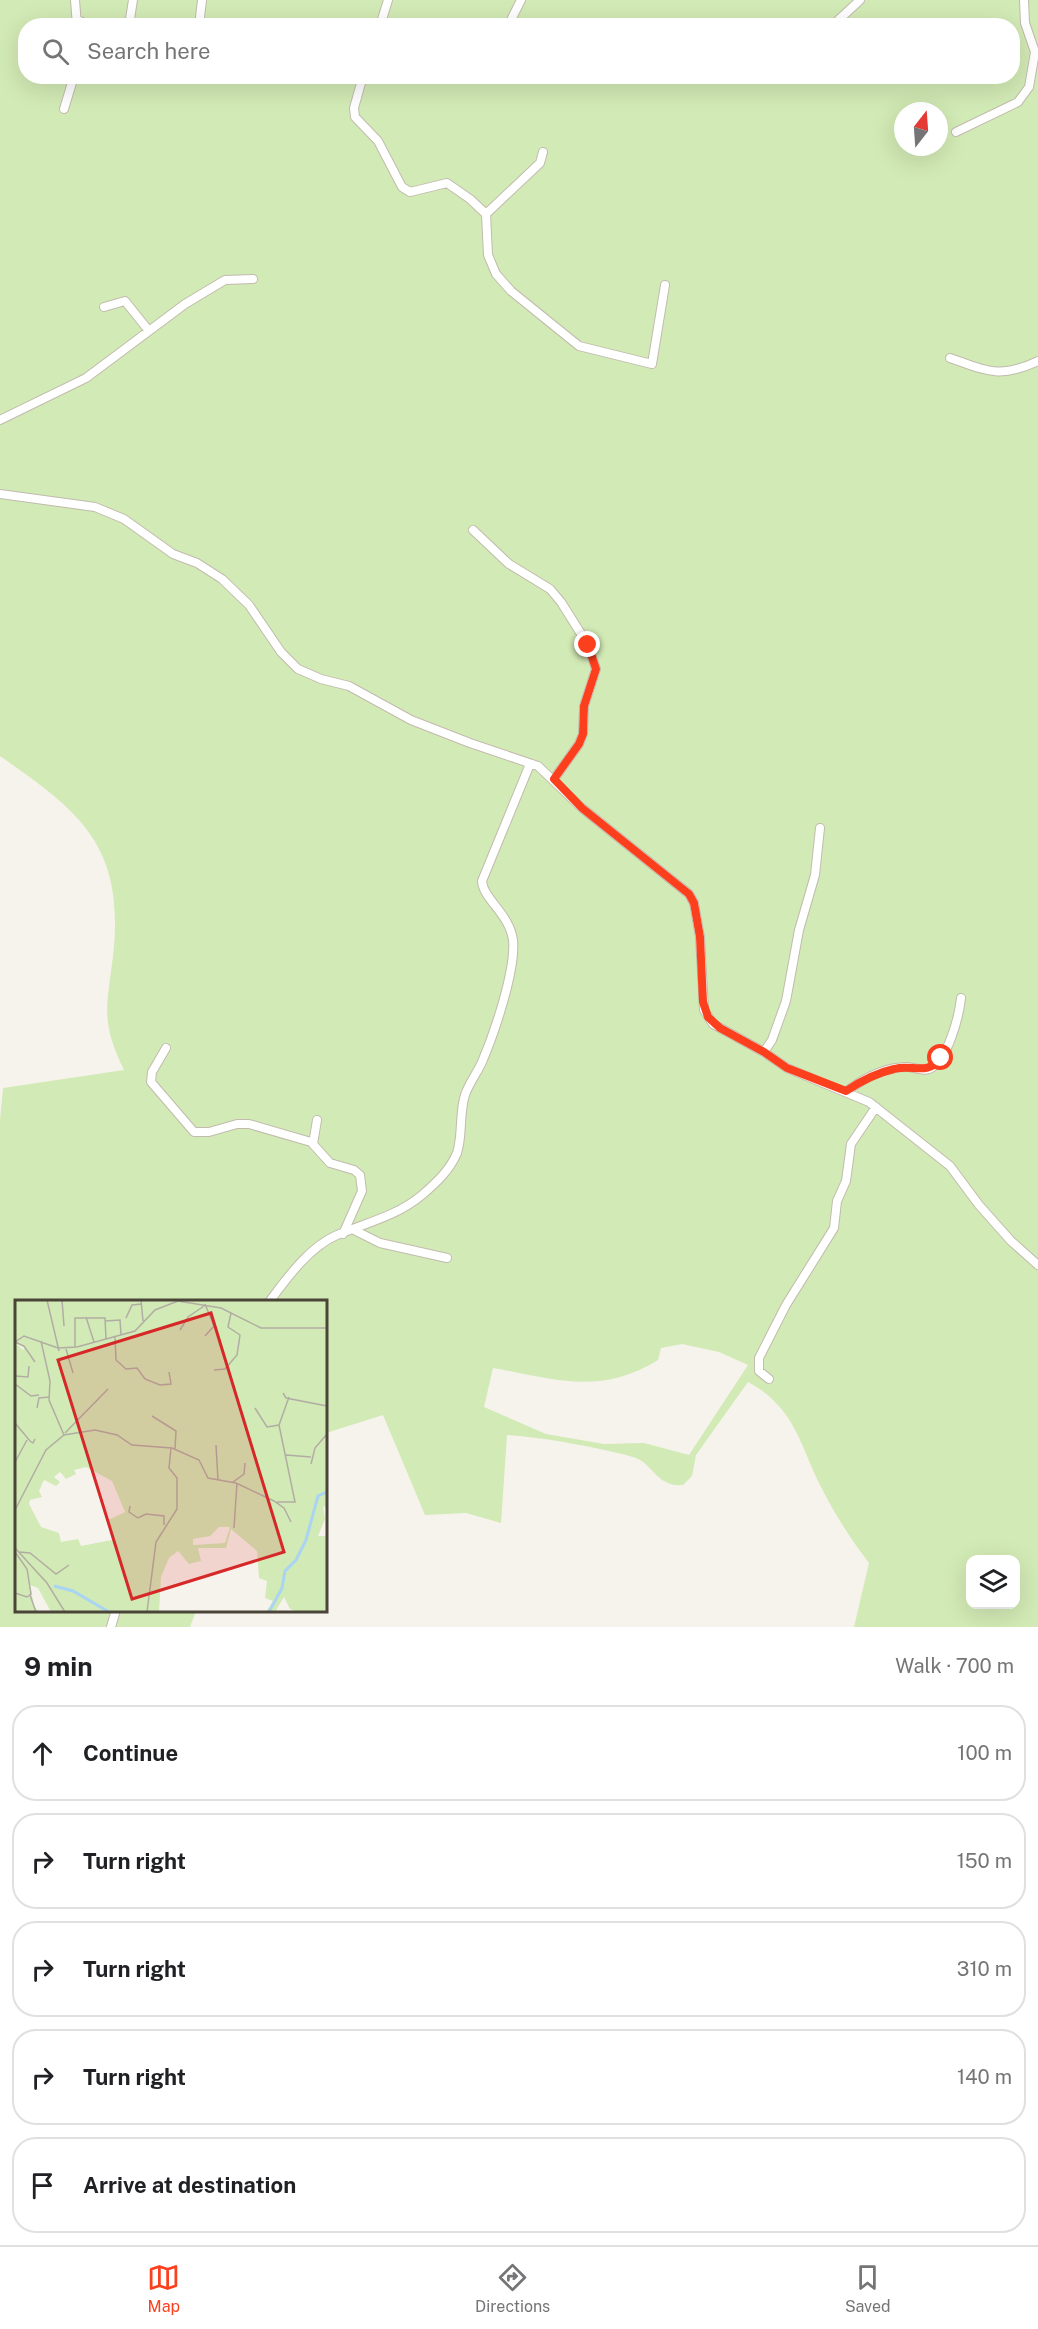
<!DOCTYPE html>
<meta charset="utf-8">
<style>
body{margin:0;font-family:"Public Sans",sans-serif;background:#f6f6f6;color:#202124}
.controls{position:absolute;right:18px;bottom:18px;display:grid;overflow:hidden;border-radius:12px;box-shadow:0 6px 24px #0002}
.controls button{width:54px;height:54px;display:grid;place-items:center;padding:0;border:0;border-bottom:2px solid #e0e0e0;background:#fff;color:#202124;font:30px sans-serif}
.compass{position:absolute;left:894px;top:102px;width:54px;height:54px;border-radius:50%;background:#fff;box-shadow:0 6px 24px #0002;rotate:17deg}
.stop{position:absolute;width:18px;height:18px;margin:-14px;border:4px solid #fc3f1d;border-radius:50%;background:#fff}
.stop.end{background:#fc3f1d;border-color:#fff;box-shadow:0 2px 6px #0008}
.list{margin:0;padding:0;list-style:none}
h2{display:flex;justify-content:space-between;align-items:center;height:78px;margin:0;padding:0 24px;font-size:26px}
h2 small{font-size:20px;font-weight:400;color:#757577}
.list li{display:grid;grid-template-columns:39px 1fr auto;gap:18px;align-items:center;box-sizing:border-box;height:96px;margin:0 12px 12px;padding:0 12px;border:2px solid #e0e0e0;border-radius:24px}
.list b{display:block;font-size:22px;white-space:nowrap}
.list em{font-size:20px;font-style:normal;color:#757577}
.icon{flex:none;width:33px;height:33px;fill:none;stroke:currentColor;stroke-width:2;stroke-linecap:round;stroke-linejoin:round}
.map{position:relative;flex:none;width:1038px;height:1627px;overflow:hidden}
.search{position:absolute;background:#fff;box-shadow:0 6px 24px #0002;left:18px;right:18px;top:18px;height:66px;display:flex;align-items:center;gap:15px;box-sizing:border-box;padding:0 21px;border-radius:24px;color:#757577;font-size:22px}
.sheet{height:618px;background:#fff}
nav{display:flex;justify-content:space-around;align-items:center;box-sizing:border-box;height:84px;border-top:2px solid #e0e0e0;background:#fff;font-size:16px;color:#757577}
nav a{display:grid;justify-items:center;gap:3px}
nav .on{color:#fc3f1d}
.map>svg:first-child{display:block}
</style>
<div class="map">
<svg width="1038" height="1627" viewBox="0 0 1038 1627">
<rect width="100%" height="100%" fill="#f6f3ec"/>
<path fill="#d2eab5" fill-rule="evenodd" d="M0,0H1038V1627H854L869,1563C850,1538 834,1513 820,1485C799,1442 794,1407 748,1382L696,1455L692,1476L683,1485C659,1487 654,1468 640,1460C633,1456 621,1454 613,1452C578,1444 543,1438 507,1435L501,1523L466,1513L425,1515L383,1415L326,1433V1302H16V1610L196,1611L190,1627H0V1120L3,1088L124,1070C100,1021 107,1006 113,956C125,847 82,813 0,756ZM26,26H1012V76H26ZM903,111H939V147H903ZM682,1344L719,1352L748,1365L689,1455L644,1443L604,1444L546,1434L484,1407L493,1368C554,1379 600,1396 658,1360L661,1348ZM970,1560H1016V1604H970Z"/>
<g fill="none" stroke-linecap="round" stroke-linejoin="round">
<g stroke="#c2bbae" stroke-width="10">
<path id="minor" d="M75,0L77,26
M77,20L92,26
M124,26L130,19L133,0
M199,26L202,0
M380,26L388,0
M508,26L521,0
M832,26L860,0
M363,76L354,108L355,117L378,141L402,187L410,192L447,183L470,199L486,214
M64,109L74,76
M956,132L1018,102L1029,87L1035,52L1025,23L1024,0
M543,152L540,163L486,214L488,255L496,274L511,291L579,346L652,364L665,285
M104,307L125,301L149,331
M950,358C987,371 1000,379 1038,361
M0,420L86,378L185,304L225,280L253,279
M0,494L95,507L124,519L173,554L197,563L222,579L249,605L281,652L298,669L321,679L349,686L411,720L470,743L538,766L582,808L689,894L694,903L700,937L704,1010L713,1024L764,1052L787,1068L869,1102L950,1166L979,1205L1011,1241L1038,1265
M473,530L509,564L550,589L561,602L588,645L596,669L584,706L583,734L579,744L554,779
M166,1048L152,1072L151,1082L194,1132H209L237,1124H249L311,1142L330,1163L354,1170L360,1175L362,1191L343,1234
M764,1052L772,1040L786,1001L799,930L815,875L820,828
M847,1091C863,1079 885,1067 907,1067C914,1067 922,1072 929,1069C948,1061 959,1016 961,998
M313,1144L317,1120
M354,1230L380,1243L447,1258
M269,1302C287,1278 309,1247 337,1235C366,1223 397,1216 422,1195C436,1183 450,1170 457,1153C463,1134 459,1113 465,1095C469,1083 477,1073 482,1062C494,1034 516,970 513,940C509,913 483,899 482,881L530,764
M769,1379L759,1371V1358L786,1305L834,1228L837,1201L846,1181L851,1144L876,1107
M111,1627L116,1610"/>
</g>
<use href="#minor" stroke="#fff" stroke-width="8"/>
</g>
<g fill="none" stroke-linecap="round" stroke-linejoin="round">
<path stroke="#fc3f1d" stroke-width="8" d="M588,645L596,669L584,706L583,734L579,744L554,779L582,808L689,894L694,903L700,937L703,1002L708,1017L720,1028L764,1052L787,1068L846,1091C861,1081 876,1073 894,1069C913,1064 927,1076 941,1058"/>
</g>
<g transform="translate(15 1300)">
<rect width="312" height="312" fill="#f6f3ec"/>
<path d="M0,0H312V208L308,206L310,219L303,236H312V312H282L275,309L269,297L260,312H251L258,301L250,298L252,281L244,278L242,251L216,229L211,248H183L186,261L174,264L163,251L154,258L146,277L144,312H36L23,288L15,285L19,306L24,312H0V75L9,48L0,43ZM71,167L97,181L110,212L93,220L97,240L66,246L63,239L46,242L44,233L26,227L14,204L15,200L27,197L24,191L29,180L41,186L45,182L39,177L45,172L51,179L61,174L59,170ZM204,227H215L210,243L178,245V239L195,236Z" fill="#d2eab5" fill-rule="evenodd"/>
<path d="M0,43L15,56L14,75H0Z" fill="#d2eab5"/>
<path fill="none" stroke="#a9d4f2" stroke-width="3" d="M39,286L58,291L94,312M254,312L267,288L270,271L281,260L291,240L303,196L312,192"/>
<path fill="none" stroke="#b2ada4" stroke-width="1.5" d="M32,0L44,51M47,0L49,26M126,0L128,21M190,4L199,26L190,36M71,17L79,42M111,18L117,5L127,4M90,21L105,20L106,35M165,30L173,17L189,6M100,37L101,60L111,69L122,68L130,79L145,85L156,84L154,72M26,41L35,81L34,100L49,135M0,42L9,36L43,48L62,47L120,31L140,10L163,1L206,8L246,28H312M0,42L9,46L20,62M60,47V18H90L91,39M51,49L58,73M199,70L210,69L222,55L225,35L213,27L216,13M0,76L13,77L14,66M0,84L16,96L24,95M268,93L271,98L312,106M22,108L24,98L34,97M240,108L252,127L264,125L274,97M137,116L161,131L160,149M0,123L15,141L18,143L20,139M50,133L93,89M201,145L203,180M271,155L296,157M0,162L12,140M296,164L300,148L312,134M218,182L229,174L230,163M262,202H280L264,125M115,206L114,212L123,218L131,214L149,216V225M0,210L31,150L49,135L80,130L102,135L117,145L157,148L184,160L193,178L221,183L259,201L269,208L276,222M219,228L222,183M0,248L32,283L50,312M0,252L12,269L16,294L12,297L0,293M4,252L15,253L41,274L54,265M15,295L21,312M132,312L141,242L162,209V178L154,168L156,148"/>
<path fill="#d62828" fill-opacity="0.15" stroke="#d62828" stroke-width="3" d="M196,13L269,252L117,299L43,60Z"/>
<rect width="312" height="312" fill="none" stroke="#4b4439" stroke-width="3"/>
</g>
</svg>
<div class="controls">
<button><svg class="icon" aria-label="layers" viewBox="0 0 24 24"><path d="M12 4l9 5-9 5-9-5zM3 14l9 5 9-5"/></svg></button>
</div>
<svg class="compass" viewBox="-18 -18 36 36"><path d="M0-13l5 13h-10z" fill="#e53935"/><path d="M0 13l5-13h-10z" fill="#757577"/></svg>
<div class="stop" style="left:941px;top:1058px"></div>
<div class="stop end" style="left:588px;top:645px"></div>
<div class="search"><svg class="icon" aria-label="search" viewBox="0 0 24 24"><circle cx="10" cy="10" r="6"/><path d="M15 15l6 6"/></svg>Search here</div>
</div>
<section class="sheet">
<h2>9 min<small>Walk · 700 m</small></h2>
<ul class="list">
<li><svg class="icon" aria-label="ahead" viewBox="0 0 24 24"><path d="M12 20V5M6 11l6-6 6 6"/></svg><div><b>Continue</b></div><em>100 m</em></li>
<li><svg class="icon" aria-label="right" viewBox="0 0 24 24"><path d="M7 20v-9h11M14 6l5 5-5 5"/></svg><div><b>Turn right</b></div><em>150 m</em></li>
<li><svg class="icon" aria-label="right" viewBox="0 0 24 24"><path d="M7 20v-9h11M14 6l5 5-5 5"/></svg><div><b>Turn right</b></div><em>310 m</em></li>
<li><svg class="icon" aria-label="right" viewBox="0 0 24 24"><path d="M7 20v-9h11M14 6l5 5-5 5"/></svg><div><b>Turn right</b></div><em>140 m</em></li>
<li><svg class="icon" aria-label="arrive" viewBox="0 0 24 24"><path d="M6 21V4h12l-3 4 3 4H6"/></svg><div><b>Arrive at destination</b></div></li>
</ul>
</section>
<nav>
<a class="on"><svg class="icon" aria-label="map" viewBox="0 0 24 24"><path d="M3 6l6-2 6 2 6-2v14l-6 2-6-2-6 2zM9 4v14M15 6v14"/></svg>Map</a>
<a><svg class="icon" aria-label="directions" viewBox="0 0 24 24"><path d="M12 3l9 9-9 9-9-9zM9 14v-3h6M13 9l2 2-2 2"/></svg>Directions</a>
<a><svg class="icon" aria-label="saved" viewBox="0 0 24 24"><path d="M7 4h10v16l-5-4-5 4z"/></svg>Saved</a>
</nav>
